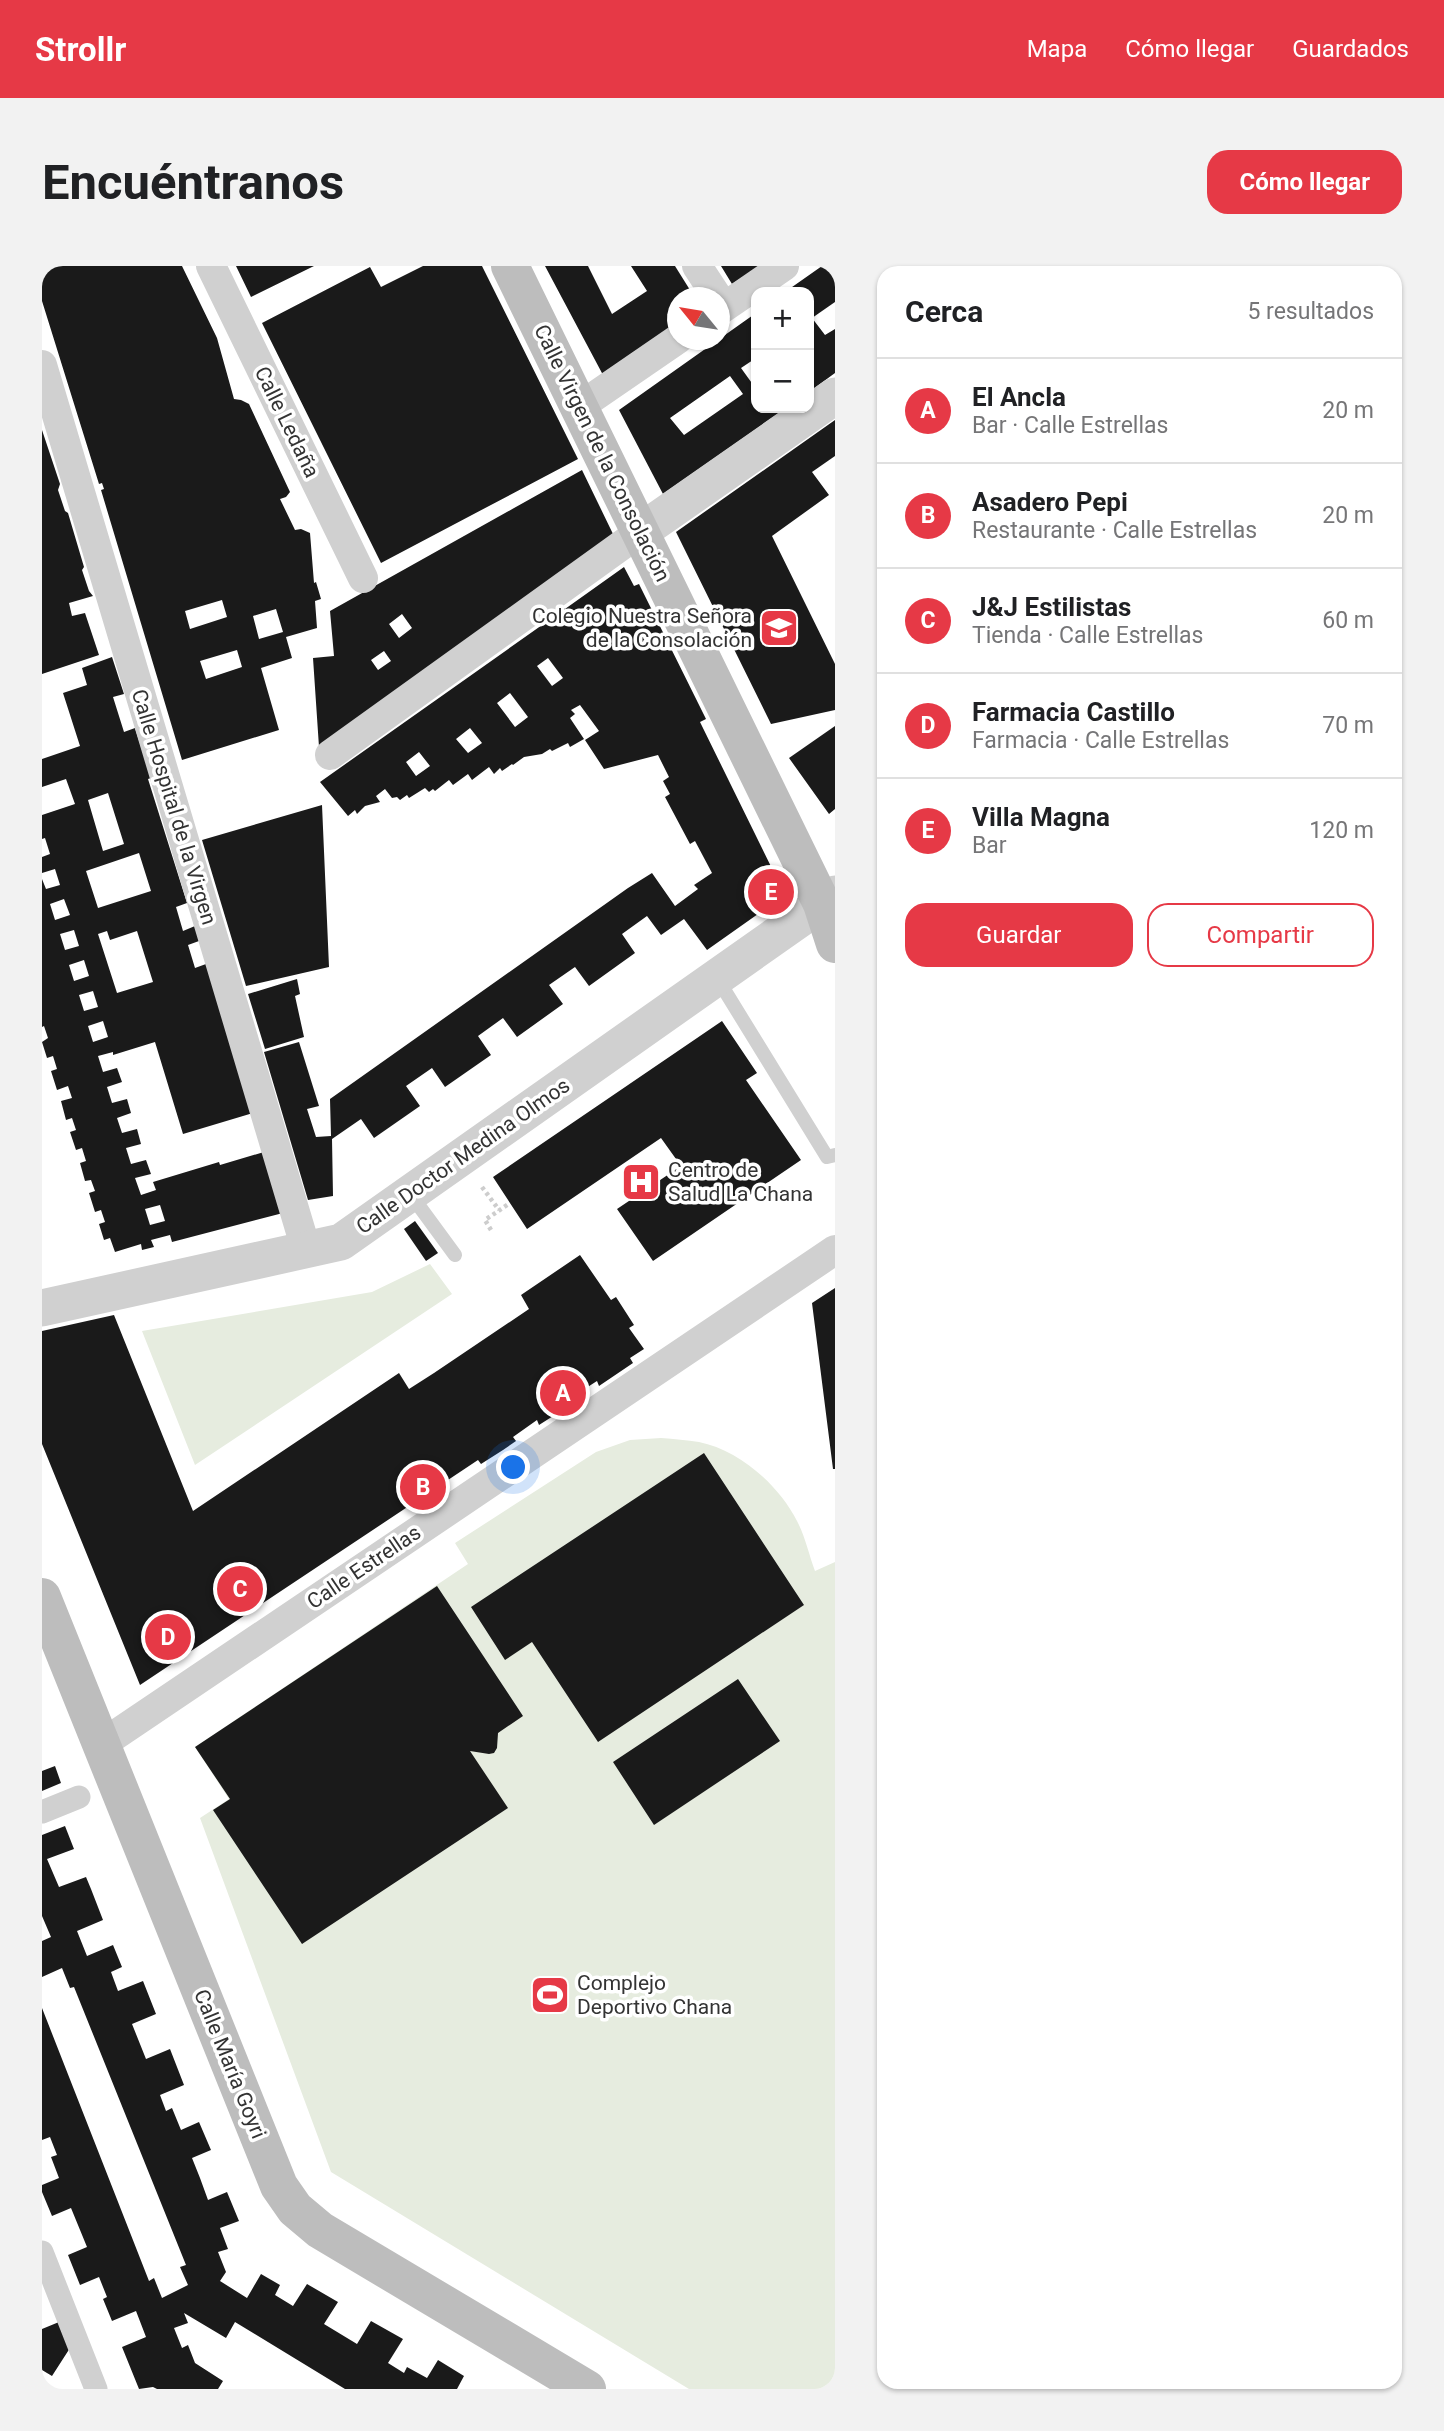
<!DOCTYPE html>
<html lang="es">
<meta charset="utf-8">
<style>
body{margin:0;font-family:Roboto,sans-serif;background:#f2f2f2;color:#202124}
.controls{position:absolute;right:21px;top:21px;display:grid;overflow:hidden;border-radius:14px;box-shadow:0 2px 5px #0004}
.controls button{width:63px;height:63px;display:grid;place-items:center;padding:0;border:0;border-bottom:2px solid #e0e0e0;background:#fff;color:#202124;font:35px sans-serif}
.compass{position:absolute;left:625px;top:21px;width:63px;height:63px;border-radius:50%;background:#fff;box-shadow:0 2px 5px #0004;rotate:300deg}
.you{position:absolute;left:472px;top:1202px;width:24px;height:24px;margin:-18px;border:5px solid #fff;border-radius:50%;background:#1a73e8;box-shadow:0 0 0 10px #1a73e833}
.badge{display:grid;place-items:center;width:46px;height:46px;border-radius:50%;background:#e63946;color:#fff;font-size:23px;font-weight:700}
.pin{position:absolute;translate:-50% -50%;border:4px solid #fff;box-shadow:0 2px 7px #0006}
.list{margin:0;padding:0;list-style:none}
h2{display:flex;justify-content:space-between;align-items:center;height:91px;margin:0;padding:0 28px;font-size:30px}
h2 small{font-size:23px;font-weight:400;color:#757577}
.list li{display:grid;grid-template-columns:46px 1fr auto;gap:21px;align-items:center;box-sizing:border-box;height:105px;padding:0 28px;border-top:2px solid #e0e0e0}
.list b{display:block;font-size:26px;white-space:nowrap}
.list p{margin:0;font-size:23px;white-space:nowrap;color:#757577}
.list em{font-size:23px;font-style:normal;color:#757577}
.actions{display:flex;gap:14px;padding:21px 28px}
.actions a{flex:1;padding:16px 0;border:2px solid #e63946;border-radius:21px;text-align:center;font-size:24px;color:#e63946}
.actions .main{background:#e63946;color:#fff}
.map{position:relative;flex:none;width:793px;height:2123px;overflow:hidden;border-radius:21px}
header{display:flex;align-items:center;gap:42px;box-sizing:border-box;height:98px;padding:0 35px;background:#e63946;color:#fff}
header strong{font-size:33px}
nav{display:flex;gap:38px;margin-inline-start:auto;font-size:24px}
.intro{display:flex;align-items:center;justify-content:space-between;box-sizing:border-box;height:168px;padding:0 42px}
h1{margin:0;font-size:49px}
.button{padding:18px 32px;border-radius:21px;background:#e63946;color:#fff;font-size:24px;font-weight:700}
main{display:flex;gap:42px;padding:0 42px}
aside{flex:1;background:#fff;border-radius:21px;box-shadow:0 2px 5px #0004}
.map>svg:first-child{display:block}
</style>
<header>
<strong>Strollr</strong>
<nav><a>Mapa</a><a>Cómo llegar</a><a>Guardados</a></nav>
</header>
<div class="intro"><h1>Encuéntranos</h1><a class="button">Cómo llegar</a></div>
<main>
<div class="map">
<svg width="793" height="2123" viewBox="0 0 793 2123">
<rect width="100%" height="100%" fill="#fff"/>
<path fill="#e6ecdf" d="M388,998L410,1028L153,1199L100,1065L330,1026Z
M619,1172C632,1173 645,1174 657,1176C697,1184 737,1219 755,1255C763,1270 767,1289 773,1305L793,1296V2123H647L289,1906L158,1552L187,1533L153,1481L426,1298L413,1277L554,1186L588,1174Z"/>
<path fill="#1a1a1a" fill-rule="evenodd" d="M0,0H140L175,72L192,133L199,134L207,138L248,226L244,231L238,233L253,264L259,263L268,267L272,317L274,316L279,333L273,335L275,362L244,371L250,392L219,402L237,464L140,494L59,224L62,223L60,217L57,218L0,35ZM180,334L185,351L148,363L143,345ZM234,343L241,366L217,373L211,350ZM195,384L200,401L164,413L158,395Z
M194,0H272L209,31Z
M381,0H440L536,193L339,297L220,57L328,1L339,21Z
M503,0H546L570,48L605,25L589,0H633L653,32H635V57L561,109Z
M679,0H718L690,18Z
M780,0H793V36L770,52L783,69L793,63V107L767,126V82L772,78L767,70V26H743Z
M714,47V92L699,102L712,120L714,118V142H744L621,228L577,144ZM688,110L701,128L642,169L628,152Z
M793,154V190L770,206L787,229L730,270L793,398V444L729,458L634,266Z
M0,164L18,218L16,224L23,245L26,247L42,301L40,304L47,325L51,330L27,337L30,350L43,347L57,389L0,408Z
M540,204L571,268L277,481L271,392L292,390L288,345ZM360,348L370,362L357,372L347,358ZM342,385L349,395L336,404L329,394Z
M582,301L592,320L597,318L664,453L658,456L743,629L665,684L642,653L619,669L605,650L580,668L593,687L547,720L533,701L507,719L521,738L475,771L461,752L436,770L449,789L403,821L390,802L364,820L378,840L332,872L319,853L290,873L291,930L266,934L222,786L257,776L277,840L265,843L274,871L289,870L288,833L586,622L610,607L633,640L656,623L652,619L670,607L653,575L648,578L623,531L628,528L621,515L627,511L616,489L562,503L543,474L557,465L538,439L529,444L533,448L528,452L542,473L528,481L526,477L510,485L508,483L500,488L482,491L471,499L470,498L460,505L458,502L452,508L447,501L430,514L426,508L411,519L407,514L393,525L391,523L387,526L383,522L367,532L365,529L358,534L355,531L350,532L343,523L334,530L338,536L323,540L315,548L313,544L306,550L278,516L510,352L508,347L519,339L523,343ZM506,392L521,412L510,420L495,400ZM468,427L486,451L473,461L455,437ZM428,462L440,477L426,487L414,473ZM377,486L388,500L374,510L364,496Z
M70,391L82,428L71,431L82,466L93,462L109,512L106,513L145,637L134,641L141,665L153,660L157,675L146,679L153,702L164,698L211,847L141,868L113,776L71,789V786L56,790L61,806L75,802L80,816L65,821L70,837L85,833L89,847L75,852L80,867L95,863L99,878L84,882L89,898L104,894L109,908L93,912L99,929L114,924L111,916L177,896L178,899L222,886L241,947L130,976L128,969L109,974L112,981L100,984L99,978L73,986L68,972L62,974L57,958L63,956L59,944L53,946L47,927L53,925L49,914L43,915L38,897L44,895L40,882L34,884L28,866L34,864L30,852L24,854L19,835L30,832L26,820L15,824L9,805L15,803L11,790L5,792L0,776L6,772L2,760L0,761V613L4,623L18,619L13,603L0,607V591L8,588L3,572L0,573V549L33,538L24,513L0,521V493L38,480L21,427L45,419L40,402ZM66,527L82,578L61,585L46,534ZM97,587L109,625L56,642L44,605ZM22,633L28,649L13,654L8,638ZM32,664L37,680L23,684L18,668ZM65,665L68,674L95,665L111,716L75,727L56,668ZM42,694L47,710L32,715L27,699ZM51,725L56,741L42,745L37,729ZM61,755L66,771L51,776L46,760ZM118,939L123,955L108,959L103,943Z
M793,460V543L787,548L747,492Z
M280,539L287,701L204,720L160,574Z
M255,713L258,728L253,730L262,771L223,783L206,728Z
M680,755L715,807L704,814L759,894L611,995L575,943L639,900L619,872L485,963L451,911Z
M373,955L396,987L384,995L362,963Z
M538,989L569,1034L574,1031L592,1059L587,1062L602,1083L588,1092L591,1097L557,1120L555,1115L530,1131L533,1136L508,1152L497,1159L495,1154L471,1171L474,1175L461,1184L439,1198L436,1194L98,1419L0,1178V1065L72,1049L151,1245L357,1107L367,1123L392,1107L487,1043L479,1029Z
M793,1022V1203H791L770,1037Z
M662,1187L762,1339L556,1476L490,1376L463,1394L429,1341Z
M395,1320L481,1450L456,1467L455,1482L452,1487L447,1488L428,1485L466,1542L260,1678L171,1544L188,1533L153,1481Z
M696,1413L738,1475L612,1559L571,1496Z
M13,1500L19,1517L0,1525V1505Z
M23,1560L32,1583L5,1593L17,1621L44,1611L49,1623L61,1654L35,1665L45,1690L71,1679L80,1701L69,1706L76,1725L101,1715L114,1748L90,1758L104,1793L128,1783L142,1819L118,1829L124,1845L130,1842L139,1864L157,1856L169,1884L150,1892L158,1912L166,1934L185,1926L197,1955L178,1962L186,1983L176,1986L184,2006L178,2015L205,2032L219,2008L238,2019L233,2029L251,2040L265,2018L296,2036L282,2058L315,2078L329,2055L361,2073L346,2097L362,2107L365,2101L385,2112L396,2094L422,2110L415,2123H303L193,2056L184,2072L142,2047L146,2057L132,2062L140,2082L146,2079L153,2097L181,2115L176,2123H115L111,2121L97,2123L80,2081L104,2071L94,2045L70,2055L61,2033L65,2031L57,2011L38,2019L26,1989L45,1981L29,1942L10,1950L0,1926V1919L17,1912L9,1891L15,1889L8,1871L0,1874V1742L107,2015L112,2012L120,2032L146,2019L138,2001L144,1999L32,1721L28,1722L20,1702L0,1711V1675L9,1671L0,1650V1569Z
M17,2056L28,2082L10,2110L0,2104V2063Z"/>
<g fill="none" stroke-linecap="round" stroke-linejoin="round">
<path stroke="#cdcdcd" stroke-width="4.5" stroke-dasharray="3.5 3.5" stroke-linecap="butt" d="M440,921L457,944
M449,964L443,954L468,937"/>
<path stroke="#d0d0d0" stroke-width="14" d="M675,712L785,891L793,889
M369,929L413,989"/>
<path stroke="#d0d0d0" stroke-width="23" d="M0,1546L37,1531
M0,1986L54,2123"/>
<path stroke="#d0d0d0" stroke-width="30" d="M169,0L321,312
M655,0L676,32
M678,44L742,0
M0,99L264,983
M537,141L636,73
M288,489L598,266
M60,1478L793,984"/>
<path stroke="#d0d0d0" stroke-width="37" d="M598,266L793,130
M0,1042L299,976L793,628"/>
<path stroke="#bdbdbd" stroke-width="38" d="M468,0L780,638L793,678
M0,1331L237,1920L253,1943L278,1964L545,2123"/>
</g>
<defs>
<g id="school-square" transform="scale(2.0125)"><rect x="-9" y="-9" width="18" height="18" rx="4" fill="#e63946" stroke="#fff"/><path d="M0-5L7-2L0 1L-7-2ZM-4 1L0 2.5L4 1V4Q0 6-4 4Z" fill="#fff"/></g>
<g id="hospital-square" transform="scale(2.0125)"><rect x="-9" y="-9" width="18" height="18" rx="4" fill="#e63946" stroke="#fff"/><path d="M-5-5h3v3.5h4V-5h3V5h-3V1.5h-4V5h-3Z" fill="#fff"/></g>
<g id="stadium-square" transform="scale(2.0125)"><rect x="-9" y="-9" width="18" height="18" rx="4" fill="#e63946" stroke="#fff"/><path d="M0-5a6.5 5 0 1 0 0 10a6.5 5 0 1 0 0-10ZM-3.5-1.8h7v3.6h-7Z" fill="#fff"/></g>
</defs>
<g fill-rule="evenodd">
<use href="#school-square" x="737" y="362"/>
<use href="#hospital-square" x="599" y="916"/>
<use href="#stadium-square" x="508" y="1729"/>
</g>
<g text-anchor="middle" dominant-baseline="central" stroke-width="7" stroke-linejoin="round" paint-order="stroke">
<g font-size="21" fill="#333" stroke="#fff">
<text transform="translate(245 156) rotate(64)">Calle Ledaña</text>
<text transform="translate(560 187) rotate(64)">Calle Virgen de la Consolación</text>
<text transform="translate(132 541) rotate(73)">Calle Hospital de la Virgen</text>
<text transform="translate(421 890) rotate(-35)">Calle Doctor Medina Olmos</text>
<text transform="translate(322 1301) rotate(-34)">Calle Estrellas</text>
<text transform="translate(188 1798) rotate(68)">Calle María Goyri</text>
</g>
<g font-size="21" fill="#333" stroke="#fff" text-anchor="start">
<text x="710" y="350" text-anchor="end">Colegio Nuestra Señora<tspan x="710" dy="24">de la Consolación</tspan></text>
<text x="626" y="904">Centro de<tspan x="626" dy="24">Salud La Chana</tspan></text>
<text x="535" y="1717">Complejo<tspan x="535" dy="24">Deportivo Chana</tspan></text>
</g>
</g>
</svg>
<div class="controls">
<button>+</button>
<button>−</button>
</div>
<svg class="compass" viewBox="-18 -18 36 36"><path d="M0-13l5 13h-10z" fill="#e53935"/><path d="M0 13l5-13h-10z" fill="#757577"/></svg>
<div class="you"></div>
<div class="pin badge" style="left:521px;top:1127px">A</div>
<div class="pin badge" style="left:381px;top:1221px">B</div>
<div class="pin badge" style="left:198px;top:1323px">C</div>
<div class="pin badge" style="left:126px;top:1371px">D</div>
<div class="pin badge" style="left:729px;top:626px">E</div>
</div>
<aside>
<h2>Cerca<small>5 resultados</small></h2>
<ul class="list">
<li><span class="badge">A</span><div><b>El Ancla</b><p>Bar · Calle Estrellas</p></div><em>20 m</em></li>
<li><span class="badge">B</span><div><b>Asadero Pepi</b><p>Restaurante · Calle Estrellas</p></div><em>20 m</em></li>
<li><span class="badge">C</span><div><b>J&amp;J Estilistas</b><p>Tienda · Calle Estrellas</p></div><em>60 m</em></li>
<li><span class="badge">D</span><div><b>Farmacia Castillo</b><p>Farmacia · Calle Estrellas</p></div><em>70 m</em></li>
<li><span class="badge">E</span><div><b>Villa Magna</b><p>Bar</p></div><em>120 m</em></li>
</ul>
<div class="actions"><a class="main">Guardar</a><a>Compartir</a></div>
</aside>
</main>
